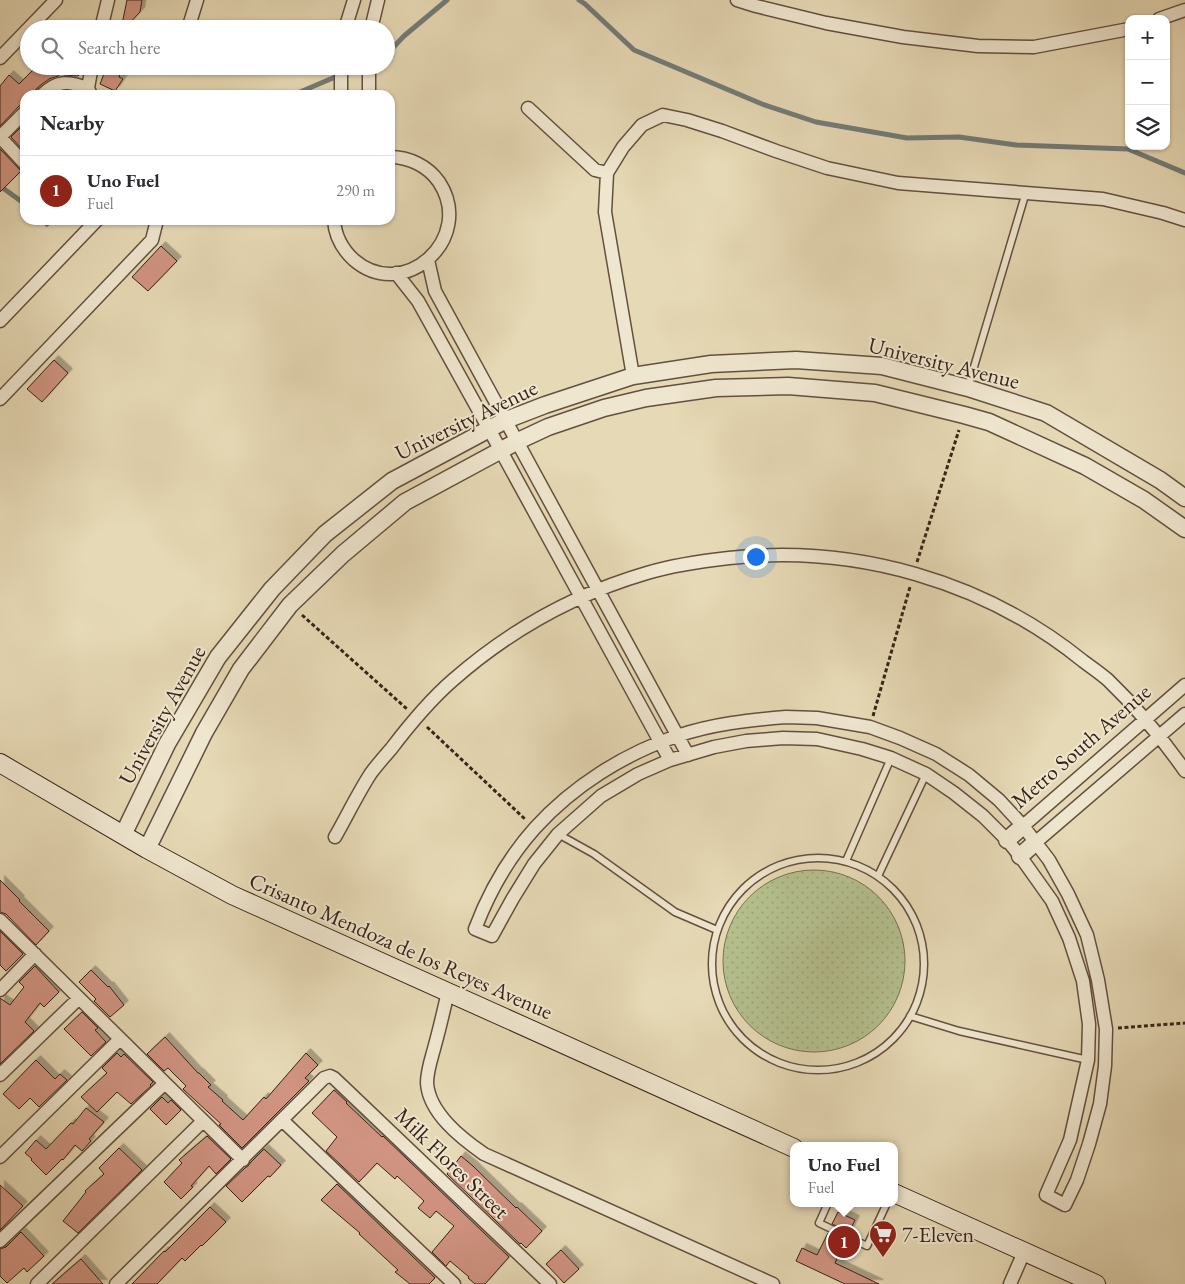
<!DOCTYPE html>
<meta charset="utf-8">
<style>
body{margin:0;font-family:"EB Garamond",serif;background:#f2f2f3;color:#2b2b33}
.controls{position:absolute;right:15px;top:15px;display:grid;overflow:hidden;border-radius:10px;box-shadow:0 1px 4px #0004}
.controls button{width:45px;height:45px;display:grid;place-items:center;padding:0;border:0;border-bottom:1px solid #e1e1e2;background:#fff;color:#2b2b33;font:25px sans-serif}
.you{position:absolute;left:755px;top:556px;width:18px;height:18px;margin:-12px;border:4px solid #fff;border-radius:50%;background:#1a73e8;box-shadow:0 0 0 8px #1a73e833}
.badge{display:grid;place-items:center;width:32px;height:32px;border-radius:50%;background:#8f2418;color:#fff;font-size:16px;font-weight:700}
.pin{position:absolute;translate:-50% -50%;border:2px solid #fff;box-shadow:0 1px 5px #0006}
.popup{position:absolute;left:790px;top:1142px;width:108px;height:65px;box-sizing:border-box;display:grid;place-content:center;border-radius:10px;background:#fff;filter:drop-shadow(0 1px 4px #0005);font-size:16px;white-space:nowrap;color:#7c7c81}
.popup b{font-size:19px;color:#2b2b33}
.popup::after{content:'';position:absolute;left:50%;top:100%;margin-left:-10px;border:10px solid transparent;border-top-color:#fff}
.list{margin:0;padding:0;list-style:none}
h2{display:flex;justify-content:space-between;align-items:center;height:65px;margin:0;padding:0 20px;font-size:21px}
h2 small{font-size:16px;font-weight:400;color:#7c7c81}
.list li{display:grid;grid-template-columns:32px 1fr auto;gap:15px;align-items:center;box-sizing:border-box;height:70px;padding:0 20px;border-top:1px solid #e1e1e2}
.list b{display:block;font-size:19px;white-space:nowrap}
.list p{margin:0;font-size:16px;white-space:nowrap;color:#7c7c81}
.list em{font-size:16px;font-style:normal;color:#7c7c81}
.icon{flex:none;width:28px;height:28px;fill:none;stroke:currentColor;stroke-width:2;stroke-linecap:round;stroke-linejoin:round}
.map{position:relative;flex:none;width:1185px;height:1284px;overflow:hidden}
.search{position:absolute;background:#fff;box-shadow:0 1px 4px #0004;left:20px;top:20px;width:375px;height:55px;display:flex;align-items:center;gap:12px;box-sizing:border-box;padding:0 18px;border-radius:28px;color:#7c7c81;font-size:19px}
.panel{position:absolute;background:#fff;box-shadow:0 1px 4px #0004;left:20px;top:90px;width:375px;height:135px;border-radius:15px}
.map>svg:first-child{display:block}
</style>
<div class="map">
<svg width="1185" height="1284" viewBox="0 0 1185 1284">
<defs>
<pattern id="grass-dots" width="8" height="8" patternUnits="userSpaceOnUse" patternTransform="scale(1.25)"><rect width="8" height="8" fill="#b4bf8e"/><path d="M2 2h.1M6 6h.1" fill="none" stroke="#9ba47a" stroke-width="1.8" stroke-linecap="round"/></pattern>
<filter id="shadow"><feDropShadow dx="4.5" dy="-4.5" stdDeviation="0" flood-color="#0004"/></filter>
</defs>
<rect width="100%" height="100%" fill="#e6d9b5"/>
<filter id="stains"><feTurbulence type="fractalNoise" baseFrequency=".004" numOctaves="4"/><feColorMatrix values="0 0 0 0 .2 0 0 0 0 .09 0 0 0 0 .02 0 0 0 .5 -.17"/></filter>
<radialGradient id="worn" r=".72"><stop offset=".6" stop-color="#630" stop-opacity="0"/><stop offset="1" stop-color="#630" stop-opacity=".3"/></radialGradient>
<path fill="url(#grass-dots)" stroke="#767153" d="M723 961a91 91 0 1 1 182 0a91 91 0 1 1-182 0Z"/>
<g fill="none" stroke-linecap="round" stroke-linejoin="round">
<path stroke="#727c77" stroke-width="5" d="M579,0L585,4L634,50L762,104L816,122L907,138L959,137L1016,145L1128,149L1185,173
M386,55L404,36L447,0
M293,95L361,66
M0,186L25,204
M43,220L47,224L51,220"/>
</g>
<path fill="#d19482" stroke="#372318" filter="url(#shadow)" d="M127,0H142L140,12L124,29H121Z
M37,66H84L83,71L78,76L64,75L62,73L58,76L49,79L42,84L36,89L34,95H25V104L19,106L0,126V86L9,75L19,84Z
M107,66H123L119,77L123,79L115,91L100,84Z
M24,124L25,125V152L11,137Z
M0,149L21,171L0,192Z
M161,246L177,261L148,291L132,277Z
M54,360L68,373L42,402L27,389Z
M0,880L20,900L19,901L49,931L36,945L6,914L0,912Z
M0,931L23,954L6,971L0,965Z
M35,966L59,992L44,1007L40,1003L25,1022L34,1031L0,1064V998L10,1005L24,987L19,982Z
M91,970L108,987L109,986L124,1005L110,1017L94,1001L96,999L79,982Z
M82,1012L98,1028L95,1030L106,1042L91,1056L64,1029Z
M165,1037L198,1073H199L211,1085L208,1087L223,1100L222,1101L243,1120L264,1097L266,1099L306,1053L318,1065L305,1078L309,1081L242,1148L219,1125L221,1124L183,1089L186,1086L168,1068L164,1071L147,1054Z
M117,1053L121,1057L124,1054L153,1082L150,1085L151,1086L131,1104L117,1092L97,1112L81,1097L107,1073L102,1068Z
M36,1060L55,1079L60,1074L67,1080L39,1107L30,1098L19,1109L3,1094Z
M334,1090L347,1102L346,1103L382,1137L383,1136L509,1257L485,1284H475L468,1278L469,1277L450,1261L446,1266L432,1252L454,1226L436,1211L430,1218L418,1208L424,1201L397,1176L395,1179L377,1163L359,1182L326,1151L337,1137L312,1113Z
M162,1097L168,1103L171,1100L181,1110L166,1125L150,1109Z
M86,1108L104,1122L89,1139L91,1141L82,1151L75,1145L63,1160L62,1159L46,1175L31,1160L32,1159L25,1153L36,1140L46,1149L71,1123L73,1124Z
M207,1136L231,1159L216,1174L209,1166L191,1186L193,1187L181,1199L164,1182L182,1163L179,1160Z
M119,1148L142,1170L78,1233L63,1221L86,1192L85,1191L104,1174L99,1168Z
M264,1149L281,1165L270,1177L268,1176L242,1202L226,1186L245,1168L248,1166L251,1162Z
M461,1156L473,1166L516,1208L517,1207L542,1231L526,1248L521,1243L520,1244L447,1174Z
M337,1184L435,1278L429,1284H410L395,1272L398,1270L359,1234L360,1233L321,1200Z
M0,1185L23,1206L0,1230Z
M210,1207L226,1222L202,1246L201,1245L185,1261L182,1258L157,1284H132L164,1251L165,1252Z
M838,1212L855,1220L849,1232L832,1224Z
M21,1232L44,1256L27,1272L24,1268L7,1283L0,1276V1249L6,1247Z
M828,1233L845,1241L835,1263L879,1284H845L796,1261L802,1248L817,1255Z
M561,1250L579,1269L564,1283L546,1264Z
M81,1259L103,1284H52Z"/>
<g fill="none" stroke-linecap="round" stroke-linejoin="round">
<g stroke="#63503f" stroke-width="9">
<path id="service" d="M968,387L1026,192
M558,834L594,854L675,912L717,930
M712 964a106 106 0 1 1 212 0a106 106 0 1 1-212 0Z
M846,861L891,758
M878,876L926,774
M910,1016L959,1031L1088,1060
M828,1203L819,1223L867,1246L887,1203"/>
</g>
<g stroke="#63503f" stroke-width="15">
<path id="minor" d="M737,0L756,6L826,23L903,37L978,46L1034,47L1129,29
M1159,19L1185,10
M101,29L108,0
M188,29L197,0
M345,29L354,0
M371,29L378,0
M0,58L56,0
M42,95C57,80 68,81 88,88
M91,95L88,88L92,66
M341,95V66
M369,95V66
M528,108L595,170L607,173
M0,137L25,164
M0,137L25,112
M334,220C335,236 342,249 354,260C404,303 476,238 439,182C428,166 409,157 390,157
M428,260L435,291L688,755
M396,273L418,301L489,429L670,760
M0,321L97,220
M633,376L605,212L607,173L623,147L642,125L663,115L687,120L722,131L776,151L827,168L898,183L1103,199L1163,213L1185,220
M0,399L152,240L156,224L154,220
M786,717L817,718L870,727L900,738L936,754L969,775L999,800L1023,826L1049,860L1068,894L1087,935L1098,980L1106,1029L1105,1066L1100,1104L1089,1144L1077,1180L1065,1205L1046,1195L1070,1140L1088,1060L1089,1024L1083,981L1069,938L1052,901L1020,856L1007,840L983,816L954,793L926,774L891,758L862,749L817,739L783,738L746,741L714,747L670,760L638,774L601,796L558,834L534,864L513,898L492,936L475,929C489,892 509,857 535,828C573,786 624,754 677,736C712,724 749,720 786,717Z
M1023,826L1185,685
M335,837C347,816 358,793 371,773C377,765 384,757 391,749C410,724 430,700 453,680C510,630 575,594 647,573C674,565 702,561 729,558C855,544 984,581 1083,661C1091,667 1100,673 1108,680C1137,708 1162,738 1185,771
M1036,842L1185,714
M0,920L243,1160
M0,990L35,954
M448,992C444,1009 440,1027 435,1045C432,1057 427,1070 427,1083C429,1113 461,1138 484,1154L773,1284
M0,1075L79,998
M282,1120L454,1284
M0,1157L120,1039
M0,1241L165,1083
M37,1284L203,1121
M116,1284L324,1078L330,1076L334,1078L550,1284
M1010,1284L1024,1252"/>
</g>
<g stroke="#63503f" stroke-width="19">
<path id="tertiary" d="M123,835L167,744L218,657L272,589L325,534L392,481L506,420L545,405L633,376L711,364L796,360L882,366L968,388L1046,413L1160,480L1185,498
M1007,840L1023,826
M147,849L204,733L241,669L290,605L343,554L405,502L518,441L548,427L604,408L646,398L716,388L788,386L875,393L964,415L989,422L1085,466L1144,500L1185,529
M1020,856L1036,842"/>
</g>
<g stroke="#372318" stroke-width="20">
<path id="secondary" d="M0,763L147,849L232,895L794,1148
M894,1193L1096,1284"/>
</g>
<path stroke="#372318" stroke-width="3" stroke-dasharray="4 2.5" stroke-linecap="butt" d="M917,562L959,430
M302,615L407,709
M873,716L910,587
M427,727L526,820
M1118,1028L1185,1023"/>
<use href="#service" stroke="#efe6cf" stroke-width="6"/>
<use href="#minor" stroke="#efe6cf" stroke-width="12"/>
<use href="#tertiary" stroke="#efe6cf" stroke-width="16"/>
<use href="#secondary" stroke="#efe6cf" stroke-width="18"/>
</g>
<defs>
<g id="supermarket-pin" transform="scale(1.4375)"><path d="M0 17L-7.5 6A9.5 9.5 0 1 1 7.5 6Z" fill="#8f2418" stroke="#efe6cf"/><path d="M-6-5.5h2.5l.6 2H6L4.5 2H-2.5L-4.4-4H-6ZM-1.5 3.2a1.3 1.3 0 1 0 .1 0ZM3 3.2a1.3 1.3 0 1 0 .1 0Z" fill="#fff"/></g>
</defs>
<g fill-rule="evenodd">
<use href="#supermarket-pin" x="883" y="1234"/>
</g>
<g text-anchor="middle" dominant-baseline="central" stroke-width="4" stroke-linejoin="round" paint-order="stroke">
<g font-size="22" fill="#372318" stroke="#efe6cf">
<text transform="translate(944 363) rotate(14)">University Avenue</text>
<text transform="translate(466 420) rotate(-26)">University Avenue</text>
<text transform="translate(162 715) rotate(-61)">University Avenue</text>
<text transform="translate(1081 746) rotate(-41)">Metro South Avenue</text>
<text transform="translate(401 946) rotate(24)">Crisanto Mendoza de los Reyes Avenue</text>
<text transform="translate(452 1163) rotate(44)">Milk Flores Street</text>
</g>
<g font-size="22" fill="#372318" stroke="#efe6cf" text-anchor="start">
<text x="902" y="1234">7-Eleven</text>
</g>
</g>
<rect width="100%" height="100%" filter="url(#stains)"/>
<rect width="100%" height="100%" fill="url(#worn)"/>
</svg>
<div class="controls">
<button>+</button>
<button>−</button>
<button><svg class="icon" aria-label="layers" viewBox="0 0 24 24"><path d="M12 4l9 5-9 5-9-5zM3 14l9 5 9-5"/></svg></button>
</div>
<div class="you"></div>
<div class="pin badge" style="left:844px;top:1242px">1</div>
<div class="popup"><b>Uno Fuel</b>Fuel</div>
<div class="search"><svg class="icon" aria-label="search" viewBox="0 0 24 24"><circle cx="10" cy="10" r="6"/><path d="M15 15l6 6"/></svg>Search here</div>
<section class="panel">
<h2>Nearby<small></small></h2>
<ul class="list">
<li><span class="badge">1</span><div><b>Uno Fuel</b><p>Fuel</p></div><em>290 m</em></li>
</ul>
</section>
</div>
